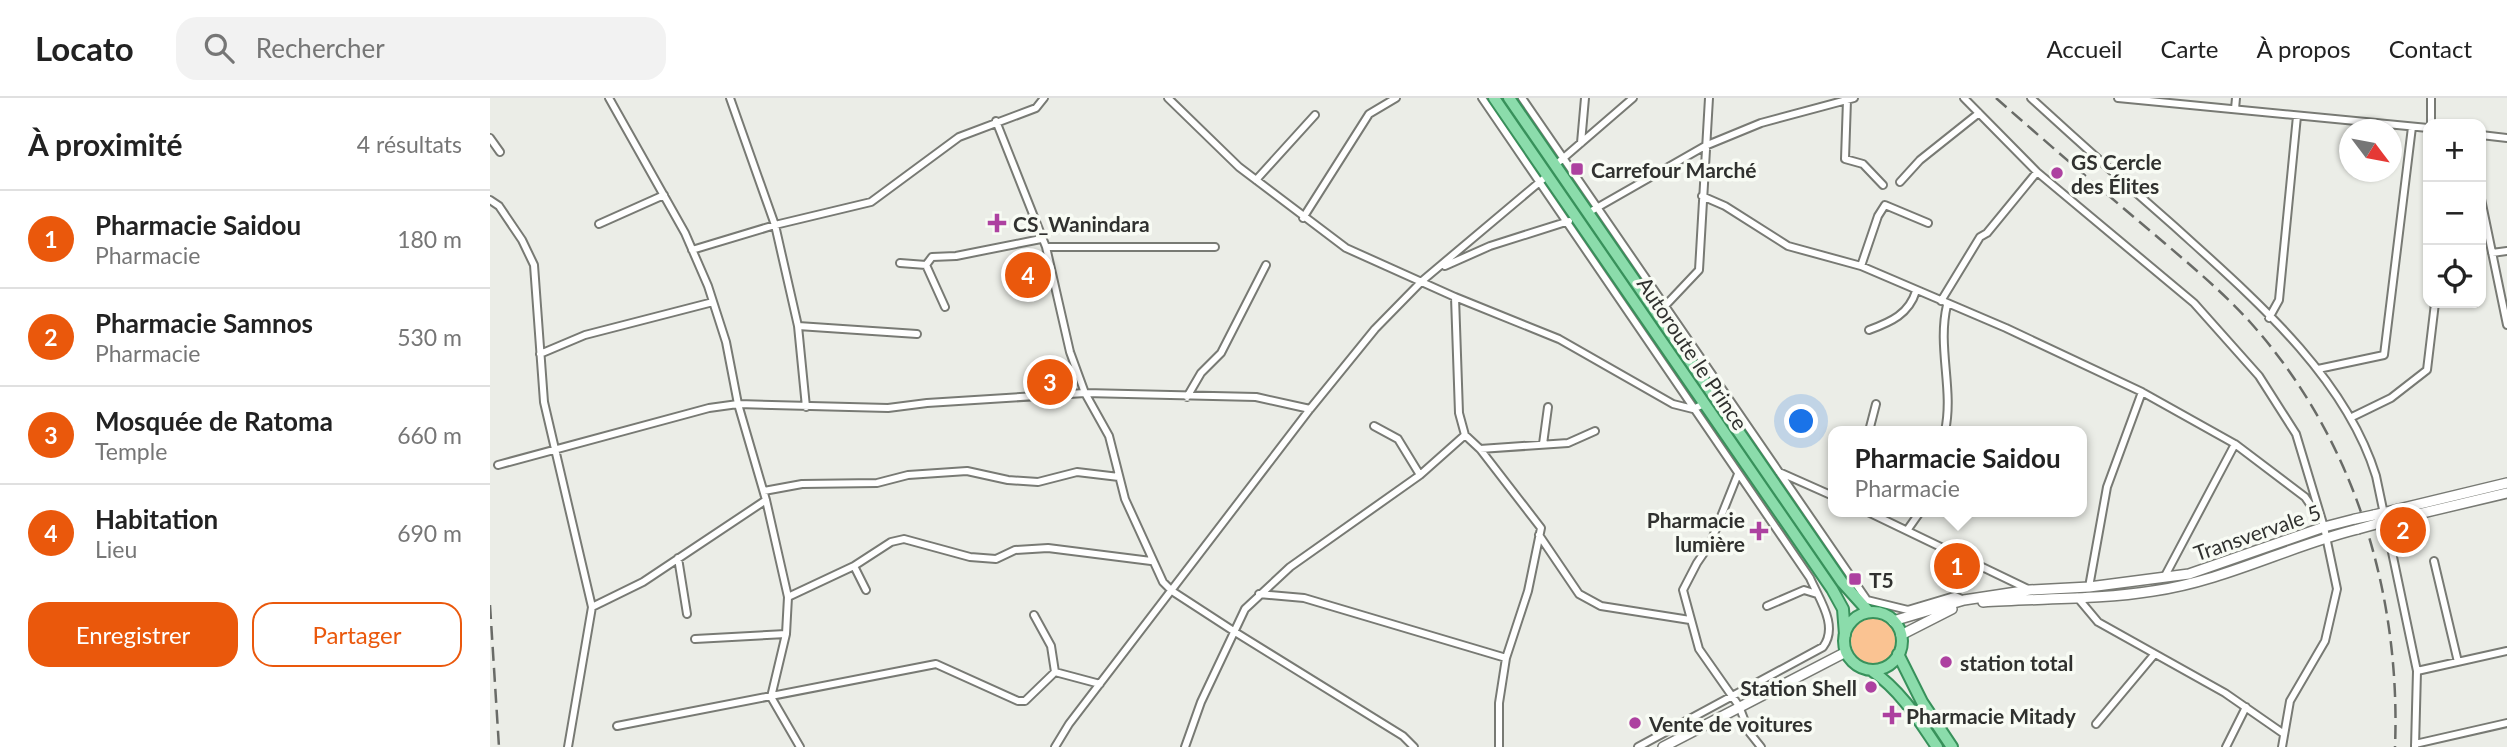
<!DOCTYPE html>
<html lang="fr">
<meta charset="utf-8">
<style>
body{margin:0;font-family:Lato,sans-serif;background:#f2f2f2;color:#222}
.controls{position:absolute;right:21px;top:21px;display:grid;overflow:hidden;border-radius:14px;box-shadow:0 2px 5px #0004}
.controls button{width:63px;height:63px;display:grid;place-items:center;padding:0;border:0;border-bottom:2px solid #e0e0e0;background:#fff;color:#222;font:35px sans-serif}
.compass{position:absolute;left:1849px;top:21px;width:63px;height:63px;border-radius:50%;background:#fff;box-shadow:0 2px 5px #0004;rotate:122deg}
.you{position:absolute;left:1312px;top:324px;width:24px;height:24px;margin:-18px;border:5px solid #fff;border-radius:50%;background:#1a73e8;box-shadow:0 0 0 10px #1a73e833}
.badge{display:grid;place-items:center;width:46px;height:46px;border-radius:50%;background:#ea580c;color:#fff;font-size:23px;font-weight:700}
.pin{position:absolute;translate:-50% -50%;border:4px solid #fff;box-shadow:0 2px 7px #0006}
.popup{position:absolute;left:1338px;top:328px;width:259px;height:91px;box-sizing:border-box;display:grid;place-content:center;border-radius:14px;background:#fff;filter:drop-shadow(0 2px 5px #0005);font-size:23px;white-space:nowrap;color:#767676}
.popup b{font-size:26px;color:#222}
.popup::after{content:'';position:absolute;left:50%;top:100%;margin-left:-14px;border:14px solid transparent;border-top-color:#fff}
.list{margin:0;padding:0;list-style:none}
h2{display:flex;justify-content:space-between;align-items:center;height:91px;margin:0;padding:0 28px;font-size:30px}
h2 small{font-size:23px;font-weight:400;color:#767676}
.list li{display:grid;grid-template-columns:46px 1fr auto;gap:21px;align-items:center;box-sizing:border-box;height:98px;padding:0 28px;border-top:2px solid #e0e0e0}
.list b{display:block;font-size:26px;white-space:nowrap}
.list p{margin:0;font-size:23px;white-space:nowrap;color:#767676}
.list em{font-size:23px;font-style:normal;color:#767676}
.actions{display:flex;gap:14px;padding:21px 28px}
.actions a{flex:1;padding:16px 0;border:2px solid #ea580c;border-radius:21px;text-align:center;font-size:24px;color:#ea580c}
.actions .main{background:#ea580c;color:#fff}
.icon{flex:none;width:38px;height:38px;fill:none;stroke:currentColor;stroke-width:2;stroke-linecap:round;stroke-linejoin:round}
.map{position:relative;flex:none;width:2017px;height:649px;overflow:hidden}
header{display:flex;align-items:center;gap:42px;box-sizing:border-box;height:98px;padding:0 35px;background:#fff;border-bottom:2px solid #e0e0e0}
header strong{font-size:33px}
nav{display:flex;gap:38px;margin-inline-start:auto;font-size:24px}
.search{width:490px;height:63px;background:#f2f2f2;display:flex;align-items:center;gap:18px;box-sizing:border-box;padding:0 24px;border-radius:21px;color:#767676;font-size:26px}
main{display:flex}
aside{flex:1;background:#fff}
.map>svg:first-child{display:block}
</style>
<header>
<strong>Locato</strong>
<div class="search"><svg class="icon" aria-label="search" viewBox="0 0 24 24"><circle cx="10" cy="10" r="6"/><path d="M15 15l6 6"/></svg>Rechercher</div>
<nav><a>Accueil</a><a>Carte</a><a>À propos</a><a>Contact</a></nav>
</header>
<main>
<aside>
<h2>À proximité<small>4 résultats</small></h2>
<ul class="list">
<li><span class="badge">1</span><div><b>Pharmacie Saidou</b><p>Pharmacie</p></div><em>180 m</em></li>
<li><span class="badge">2</span><div><b>Pharmacie Samnos</b><p>Pharmacie</p></div><em>530 m</em></li>
<li><span class="badge">3</span><div><b>Mosquée de Ratoma</b><p>Temple</p></div><em>660 m</em></li>
<li><span class="badge">4</span><div><b>Habitation</b><p>Lieu</p></div><em>690 m</em></li>
</ul>
<div class="actions"><a class="main">Enregistrer</a><a>Partager</a></div>
</aside>
<div class="map">
<svg width="2017" height="649" viewBox="0 0 2017 649">
<rect width="100%" height="100%" fill="#ebede7"/>
<path fill="#fac392" d="M1361 543a23 23 0 1 1 46 0a23 23 0 1 1-46 0Z"/>
<g fill="none" stroke-linecap="round" stroke-linejoin="round">
<g stroke="#787a74" stroke-width="10">
<path id="street" d="M119,0L195,135L218,188L236,244L248,306L276,402L298,499L296,536L281,599L310,649
M240,0L285,127L308,228L316,309
M678,0L749,69L856,150L965,199L1069,241L1183,306L1203,311L1214,306
M992,0L1320,480C1329,501 1349,528 1333,549L1148,649
M1032,0L1377,502L1418,512L1465,498L1474,502
M1474,0L1547,74L1704,205L1769,278L1806,336L1834,429L1847,491L1835,543L1800,603L1792,649
M1541,0C1588,43 1636,86 1684,128C1760,197 1855,277 1886,378L1927,573L1925,649
M1628,0L1938,30
M1941,0V26
M1357,2L1355,61L1373,66L1393,87
M1745,11L1746,0
M506,23L556,149L580,254L595,295L619,338L635,401L673,484L682,493L745,534L913,638L924,649
M1991,37L2017,40
M0,40L10,54
M1091,45L1095,0
M1070,63L1143,0
M766,82L825,17
M1410,84L1430,62L1489,15
M1212,98L1235,108L1298,148L1371,168L1516,230L1652,294L1745,346L1815,399L1828,418
M1991,101L2017,227
M0,102L9,108L32,142L44,167L54,304L102,509L78,649
M1103,112L1215,48L1271,25L1364,0
M813,120L879,16L906,0
M109,126L174,97
M556,149H725
M202,152L285,127L381,104L469,39L546,10L554,0
M2002,155L2017,153
M410,165L436,167L442,159L466,158L551,141
M436,167L455,209
M955,168L1000,148L1079,123
M1371,168L1388,118L1395,107L1438,125
M1451,203L1490,139L1497,135L1547,74
M1174,209L1209,172L1219,0
M1779,220L1789,202L1807,18
M308,228L427,236
M1379,232C1401,224 1419,216 1426,193
M50,256L95,237L223,204
M1828,271L1894,257L1922,29
M697,299L711,275L731,255L776,167
M1862,319L1901,300L1937,272L1945,205
M884,328L908,341L930,377
M1379,333L1386,306
M1455,333C1464,291 1447,250 1457,207
M975,337L990,351L1051,430L1038,493L1016,560L1009,605V649
M1053,346L1058,309
M990,351L1078,345L1105,333
M8,367L219,310L248,306L398,310L437,305L595,295L766,299L820,311
M1289,374L1343,398
M1248,376L1220,446L1207,465L1193,492L1209,551L1249,608L1259,634L1271,649
M274,393L312,386L387,385L418,377L477,373L518,382L548,384L587,374L629,379
M1378,414L1540,492
M1418,431L1430,414
M1049,437L1089,496L1111,508L1200,522
M188,460L197,516
M1944,463L1968,564
M364,468L376,492
M1676,476L1745,346
M1599,489L1617,389L1652,294
M769,496L814,500L1016,560
M298,499L364,468L401,444L414,441L480,459L506,461L525,452L558,450L661,463
M1587,499L1608,524L1735,595L1794,636
M1277,508L1314,492L1327,496
M102,509L153,484L276,402
M544,517L561,548L565,574L610,586
M205,541L296,536
M1927,573L2017,553
M1606,626L1663,558
M127,628L446,566L528,603H535L565,574
M1925,646L2017,625
M565,649L579,626L820,311L885,231L932,183L1058,77
M695,649L711,604L755,511L800,469L930,377L975,337L969,315L965,199
M1736,649L1756,609"/>
</g>
<g stroke="#787a74" stroke-width="12">
<path id="secondary" d="M1884,417L2017,385
M1886,426L2017,395
M1493,504C1549,500 1608,502 1663,493C1734,483 1799,448 1868,431
M1403,523L1474,502L1540,492L1599,489L1699,476L1834,429L1865,421
M1411,537L1462,511
M1173,649L1356,554"/>
</g>
<g stroke="#38915b" stroke-width="14">
<path id="primary" d="M1004,0L1342,491L1353,511L1355,537
M1019,0L1352,484L1379,514
M1354 543a29 29 0 1 1 58 0a29 29 0 1 1-58 0Z
M1408,556L1432,604L1462,649
M1381,572C1410,592 1427,619 1447,649"/>
</g>
<use href="#street" stroke="#fff" stroke-width="6"/>
<use href="#secondary" stroke="#fff" stroke-width="9"/>
<use href="#primary" stroke="#8bdcab" stroke-width="10"/>
<path stroke="#696b67" stroke-width="2.5" stroke-dasharray="14 7" stroke-linecap="butt" d="M1506,0C1556,44 1607,88 1658,131C1693,161 1729,190 1760,224C1864,340 1911,495 1905,649
M0,507L9,649"/>
<g stroke="#787a74" stroke-width="12" stroke-linecap="butt">
<path id="secondary-bridge" d="M1865,421L1884,417
M1868,431L1886,426"/>
</g>
<use href="#secondary-bridge" stroke="#fff" stroke-width="9"/>
</g>
<g fill="#ad41a0" stroke="#f8fbf4" stroke-width="2.5">
<rect x="1080" y="64" width="14" height="14" rx="3.5"/>
<circle cx="1567" cy="75" r="7"/>
<path d="M503.5 114.5h7v7h7v7h-7v7h-7v-7h-7v-7h7z"/>
<path d="M1265.5 422.5h7v7h7v7h-7v7h-7v-7h-7v-7h7z"/>
<rect x="1358" y="474" width="14" height="14" rx="3.5"/>
<circle cx="1456" cy="564" r="7"/>
<circle cx="1381" cy="589" r="7"/>
<path d="M1398.5 606.5h7v7h7v7h-7v7h-7v-7h-7v-7h7z"/>
<circle cx="1145" cy="625" r="7"/>
</g>
<g text-anchor="middle" dominant-baseline="central" stroke-width="7" stroke-linejoin="round" paint-order="stroke">
<g font-size="21" font-weight="bold" fill="#30312f" stroke="#f8fbf4" text-anchor="start">
<text x="1581" y="63">GS Cercle<tspan x="1581" dy="24">des Élites</tspan></text>
<text x="1101" y="71">Carrefour Marché</text>
<text x="523" y="125">CS_Wanindara</text>
<text x="1255" y="421" text-anchor="end">Pharmacie<tspan x="1255" dy="24">lumière</tspan></text>
<text x="1379" y="481">T5</text>
<text x="1470" y="564">station total</text>
<text x="1367" y="589" text-anchor="end">Station Shell</text>
<text x="1416" y="617">Pharmacie Mitady</text>
<text x="1159" y="625">Vente de voitures</text>
</g>
<g font-size="21" fill="#30312f" stroke="#f8fbf4">
<text transform="translate(1203 255) rotate(56)">Autoroute le Prince</text>
<text transform="translate(1767 434) rotate(-19)">Transvervale 5</text>
</g>
</g>
</svg>
<div class="controls">
<button>+</button>
<button>−</button>
<button><svg class="icon" aria-label="locate" viewBox="0 0 24 24"><circle cx="12" cy="12" r="6"/><path d="M12 2v4M12 18v4M2 12h4M18 12h4"/></svg></button>
</div>
<svg class="compass" viewBox="-18 -18 36 36"><path d="M0-13l5 13h-10z" fill="#e53935"/><path d="M0 13l5-13h-10z" fill="#767676"/></svg>
<div class="you"></div>
<div class="pin badge" style="left:1467px;top:468px">1</div>
<div class="popup"><b>Pharmacie Saidou</b>Pharmacie</div>
<div class="pin badge" style="left:1913px;top:432px">2</div>
<div class="pin badge" style="left:560px;top:284px">3</div>
<div class="pin badge" style="left:538px;top:177px">4</div>
</div>
</main>
